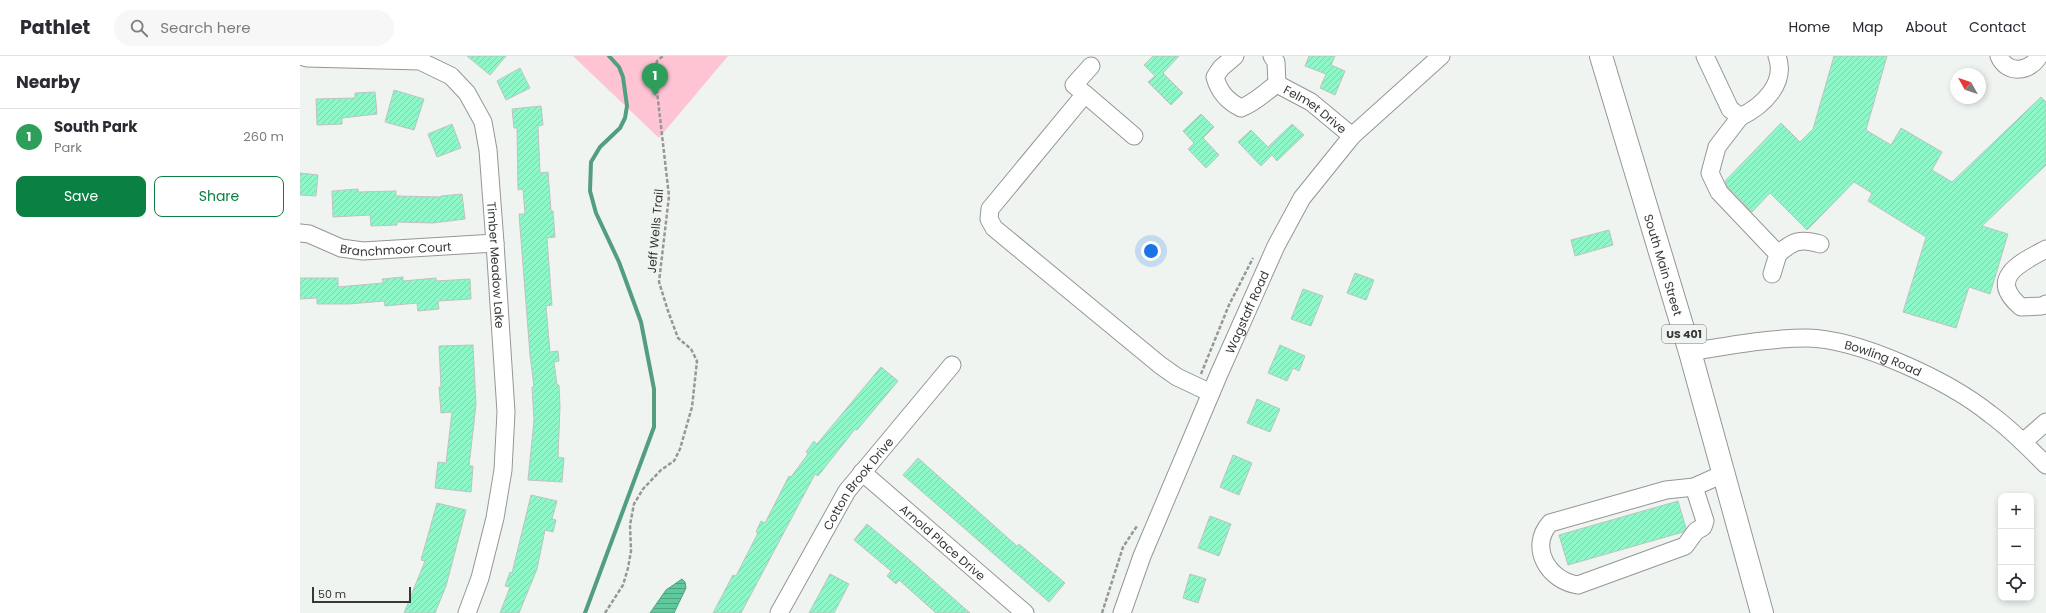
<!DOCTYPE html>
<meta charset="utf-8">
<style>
body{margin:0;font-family:Poppins,sans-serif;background:#f7f7f7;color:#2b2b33}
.controls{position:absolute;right:12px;bottom:12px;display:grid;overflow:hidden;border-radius:8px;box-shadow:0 2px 6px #0003}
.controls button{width:36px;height:36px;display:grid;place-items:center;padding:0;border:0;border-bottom:1px solid #e1e1e2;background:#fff;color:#2b2b33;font:20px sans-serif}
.compass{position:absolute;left:1650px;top:12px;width:36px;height:36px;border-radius:50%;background:#fff;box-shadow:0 2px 6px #0003;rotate:310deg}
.scale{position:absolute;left:12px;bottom:10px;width:99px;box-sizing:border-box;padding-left:4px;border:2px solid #363837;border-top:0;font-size:11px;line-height:14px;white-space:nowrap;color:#363837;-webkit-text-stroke:3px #eff4f1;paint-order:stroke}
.you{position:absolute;left:851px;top:195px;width:14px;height:14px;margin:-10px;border:3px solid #fff;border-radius:50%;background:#1a73e8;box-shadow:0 0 0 6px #1a73e833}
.badge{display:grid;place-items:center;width:26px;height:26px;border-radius:50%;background:#0b8043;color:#fff;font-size:13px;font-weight:700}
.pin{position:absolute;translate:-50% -33px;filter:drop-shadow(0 1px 2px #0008)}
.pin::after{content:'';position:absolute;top:21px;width:14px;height:12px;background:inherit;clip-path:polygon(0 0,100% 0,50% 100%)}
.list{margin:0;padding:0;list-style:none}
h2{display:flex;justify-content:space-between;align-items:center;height:52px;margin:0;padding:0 16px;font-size:17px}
h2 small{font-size:13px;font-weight:400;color:#7c7c81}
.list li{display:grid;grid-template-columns:26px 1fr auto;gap:12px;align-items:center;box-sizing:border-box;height:56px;padding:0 16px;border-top:1px solid #e1e1e2}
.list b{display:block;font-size:15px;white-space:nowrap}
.list p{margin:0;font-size:13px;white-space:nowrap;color:#7c7c81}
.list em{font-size:13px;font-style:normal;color:#7c7c81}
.actions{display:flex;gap:8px;padding:12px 16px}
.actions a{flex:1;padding:9px 0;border:1px solid #0b8043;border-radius:8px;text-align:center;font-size:14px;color:#0b8043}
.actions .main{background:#0b8043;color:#fff}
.icon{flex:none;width:22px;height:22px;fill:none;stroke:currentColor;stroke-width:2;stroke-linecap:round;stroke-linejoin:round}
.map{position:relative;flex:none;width:1746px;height:557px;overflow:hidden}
header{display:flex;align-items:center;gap:24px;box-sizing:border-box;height:56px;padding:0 20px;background:#fff;border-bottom:1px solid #e1e1e2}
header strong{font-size:19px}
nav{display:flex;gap:22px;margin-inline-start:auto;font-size:14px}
.search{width:280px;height:36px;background:#f7f7f7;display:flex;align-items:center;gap:10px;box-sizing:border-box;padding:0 14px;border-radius:22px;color:#7c7c81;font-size:15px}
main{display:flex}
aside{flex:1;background:#fff}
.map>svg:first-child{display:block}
</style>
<header>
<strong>Pathlet</strong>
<div class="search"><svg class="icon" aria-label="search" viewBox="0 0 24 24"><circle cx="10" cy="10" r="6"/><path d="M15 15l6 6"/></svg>Search here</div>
<nav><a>Home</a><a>Map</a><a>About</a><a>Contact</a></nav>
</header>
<main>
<aside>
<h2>Nearby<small></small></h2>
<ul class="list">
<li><span class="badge" style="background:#2e9e5b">1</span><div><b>South Park</b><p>Park</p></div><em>260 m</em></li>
</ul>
<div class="actions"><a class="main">Save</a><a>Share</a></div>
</aside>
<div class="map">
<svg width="1746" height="557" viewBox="0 0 1746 557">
<defs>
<pattern id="water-rules" width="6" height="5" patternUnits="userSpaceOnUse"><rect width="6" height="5" fill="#5fc99d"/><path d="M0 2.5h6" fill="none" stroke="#4fa481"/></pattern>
<pattern id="building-hatch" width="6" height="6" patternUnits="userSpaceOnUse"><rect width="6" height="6" fill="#8df7c8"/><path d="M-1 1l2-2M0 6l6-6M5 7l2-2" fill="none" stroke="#7ad4ac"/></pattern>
</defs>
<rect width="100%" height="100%" fill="#eff4f1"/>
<path fill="#ffc4d3" d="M273,0H428L359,82Z"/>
<path fill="url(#water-rules)" stroke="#539e7e" d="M382,523L385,526L386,532L374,557H350L366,534Z"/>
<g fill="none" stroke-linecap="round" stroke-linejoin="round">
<path stroke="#539e7e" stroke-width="4" d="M285,557L354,371V333L341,266L319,206L296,157L290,135L291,106L300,91L320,72L325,62L327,50L323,21L319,11L309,0"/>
</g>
<path fill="url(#building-hatch)" stroke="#bfc3c1" d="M167,0H206L190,19Z
M853,0H879L863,17L883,37L871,49L848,26L855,20L844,9Z
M1009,0H1035L1031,9L1045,15L1035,39L1020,32L1026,18L1005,10Z
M1534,0H1587L1566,74L1591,89L1601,72L1642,96L1632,114L1652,126L1741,41L1746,46V109L1682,170L1708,178L1690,238L1669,231L1656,272L1603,256L1626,181L1568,145L1572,137L1554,126L1507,174L1470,137L1452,156L1427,130L1425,125L1481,67L1500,86L1513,73Z
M220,12L230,32L206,44L197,25Z
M94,34L124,43L114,74L85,66Z
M75,36L77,58L42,62V68L17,69L16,43L55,42V37Z
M241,50L243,69L238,70L240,117L248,116L251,155H253L255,181L247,182L252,249L246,250L250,296L258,295L259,305L254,306L257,329H259L260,351L258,401L264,402L262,426L228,424L234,364L232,331H234L230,299L219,158H225L223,133L218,134L217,72H214L212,53Z
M901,58L914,71L903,82L919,99L906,112L888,93L894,87L883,75Z
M152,68L161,92L137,101L128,78Z
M992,68L1004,79L977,105L972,99L961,110L938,86L951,74L968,91Z
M0,117L18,119L16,140L0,139Z
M58,133V136L96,135V140L141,141V140L162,138L165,163L133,167L97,166V169L71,170L70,159L33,161L32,135Z
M1309,174L1313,189L1275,200L1271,184Z
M1055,217L1074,224L1066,244L1047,237Z
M103,221V225L136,222V225L170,223L171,243L138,245L139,253L118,255L117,247L85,250L84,245L49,248H17V242L0,243V222H38V231L83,227L82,223Z
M1003,233L1023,240L1011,270L991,263Z
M173,289L176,349L169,410H173L171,436L135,432L138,406L146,407L152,356L141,357L139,331H141L139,290Z
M980,289L1005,300L999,315L993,312L987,325L968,317Z
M581,311L598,325L557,374L555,373L518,420L515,418L441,557H413L433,519L436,520L458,477L456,476L461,465L465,467L489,420L491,421L508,398L506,396L514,385L517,388Z
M957,343L980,353L970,376L947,367Z
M933,399L952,407L939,439L920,431Z
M618,402L717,490L719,488L765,527L749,546L603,419Z
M231,439L257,445L252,463L256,464L253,476L245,474L237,513L219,557H200L210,531L205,530L210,516L212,517Z
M1378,445L1386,472L1383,476L1268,509L1259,479Z
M137,447L166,454L146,530L135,557H104L125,505L121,504Z
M910,460L931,468L919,500L898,492Z
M567,468L611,505L670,557H636L599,524L596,528L587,520L591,515L554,484Z
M530,518L549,528L534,557H509Z
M890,518L906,523L898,547L883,542Z"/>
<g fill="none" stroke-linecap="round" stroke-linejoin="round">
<g stroke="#949795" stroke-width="19">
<g id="minor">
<path id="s1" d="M1,0L7,2L120,5L151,20L167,37L183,66L188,94L195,187L206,356L203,414L195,462L180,522L167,557"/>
<path d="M935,0L921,12L915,21C919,36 927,45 941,52C955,47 965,36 977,28"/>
<path d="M972,0L976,6L977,28"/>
<path d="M1405,0L1430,53L1440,61C1463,50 1487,27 1477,0"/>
<path d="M1699,0C1707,19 1730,16 1739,0"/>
<path id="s2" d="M977,28L1011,46L1052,80"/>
<path d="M785,38L774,29L791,10"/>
<path d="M1440,61L1417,91L1410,117L1419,136L1478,198L1472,218"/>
<path d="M834,80L785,38L690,153L689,163L694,172L860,309L877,321L911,337"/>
<path id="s3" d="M0,177L9,178L41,192L63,195L195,187"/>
<path d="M1746,193C1720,207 1687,222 1721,251L1742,250L1746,248"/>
<path d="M1478,198C1493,185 1500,182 1520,188"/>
<path id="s4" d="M1390,296C1428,290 1468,282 1507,282C1560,283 1649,325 1690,358C1711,373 1728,391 1746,409"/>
<path d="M1723,386L1746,366"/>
<path id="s5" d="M562,416L725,557"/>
<path d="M1394,431L1405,465L1403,471L1396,475L1385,490L1278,529C1249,525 1228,492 1250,467L1366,434L1394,431L1423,418"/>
<path id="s6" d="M479,557L547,435L652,309"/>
<path id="s7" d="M822,557L842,500L919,318L976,190L1002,142L1052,80L1141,0"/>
</g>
</g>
<g stroke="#949795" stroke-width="24">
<g id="highway">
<path id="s8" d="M1301,0L1390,296L1462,557"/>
</g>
</g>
<path stroke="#959896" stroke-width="2.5" stroke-dasharray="4 2" stroke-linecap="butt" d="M901,318L929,249L953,202
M305,557L323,529L328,512L331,495L330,469L334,448L343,433L361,414L374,405L380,393L392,351L397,305L391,293L378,282L368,255L359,226L369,140L355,18L357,5L363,0
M802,557L823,491L837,470"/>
<use href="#minor" stroke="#fff" stroke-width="17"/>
<use href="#highway" stroke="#fff" stroke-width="22"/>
</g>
<g text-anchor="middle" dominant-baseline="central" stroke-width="3.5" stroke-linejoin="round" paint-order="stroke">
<rect fill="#eff4f1" stroke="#6e706f" stroke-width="1" x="1362" y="269" width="44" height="18" rx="3"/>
<g font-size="11" font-weight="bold" fill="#363837">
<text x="1384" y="278">US 401</text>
</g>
<g font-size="12" fill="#363837" stroke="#eff4f1">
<text stroke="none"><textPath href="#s2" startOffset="46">Felmet Drive</textPath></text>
<text transform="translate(355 175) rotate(-85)">Jeff Wells Trail</text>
<text stroke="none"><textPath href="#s3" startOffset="99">Branchmoor Court</textPath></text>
<text stroke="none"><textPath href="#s1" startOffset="354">Timber Meadow Lake</textPath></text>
<text stroke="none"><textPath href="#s8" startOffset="218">South Main Street</textPath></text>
<text stroke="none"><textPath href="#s7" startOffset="326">Wagstaff Road</textPath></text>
<text stroke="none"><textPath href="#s4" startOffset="197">Bowling Road</textPath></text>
<text stroke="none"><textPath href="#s6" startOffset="152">Cotton Brook Drive</textPath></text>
<text stroke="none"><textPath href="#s5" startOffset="107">Arnold Place Drive</textPath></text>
</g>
</g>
</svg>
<div class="controls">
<button>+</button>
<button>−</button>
<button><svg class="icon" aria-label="locate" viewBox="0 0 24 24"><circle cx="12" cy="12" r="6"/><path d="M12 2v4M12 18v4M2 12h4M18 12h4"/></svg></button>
</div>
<svg class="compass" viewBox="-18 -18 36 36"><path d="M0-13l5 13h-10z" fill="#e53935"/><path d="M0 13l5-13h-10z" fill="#7c7c81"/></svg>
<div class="scale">50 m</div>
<div class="you"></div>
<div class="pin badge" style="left:355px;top:40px;background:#2e9e5b">1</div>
</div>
</main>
